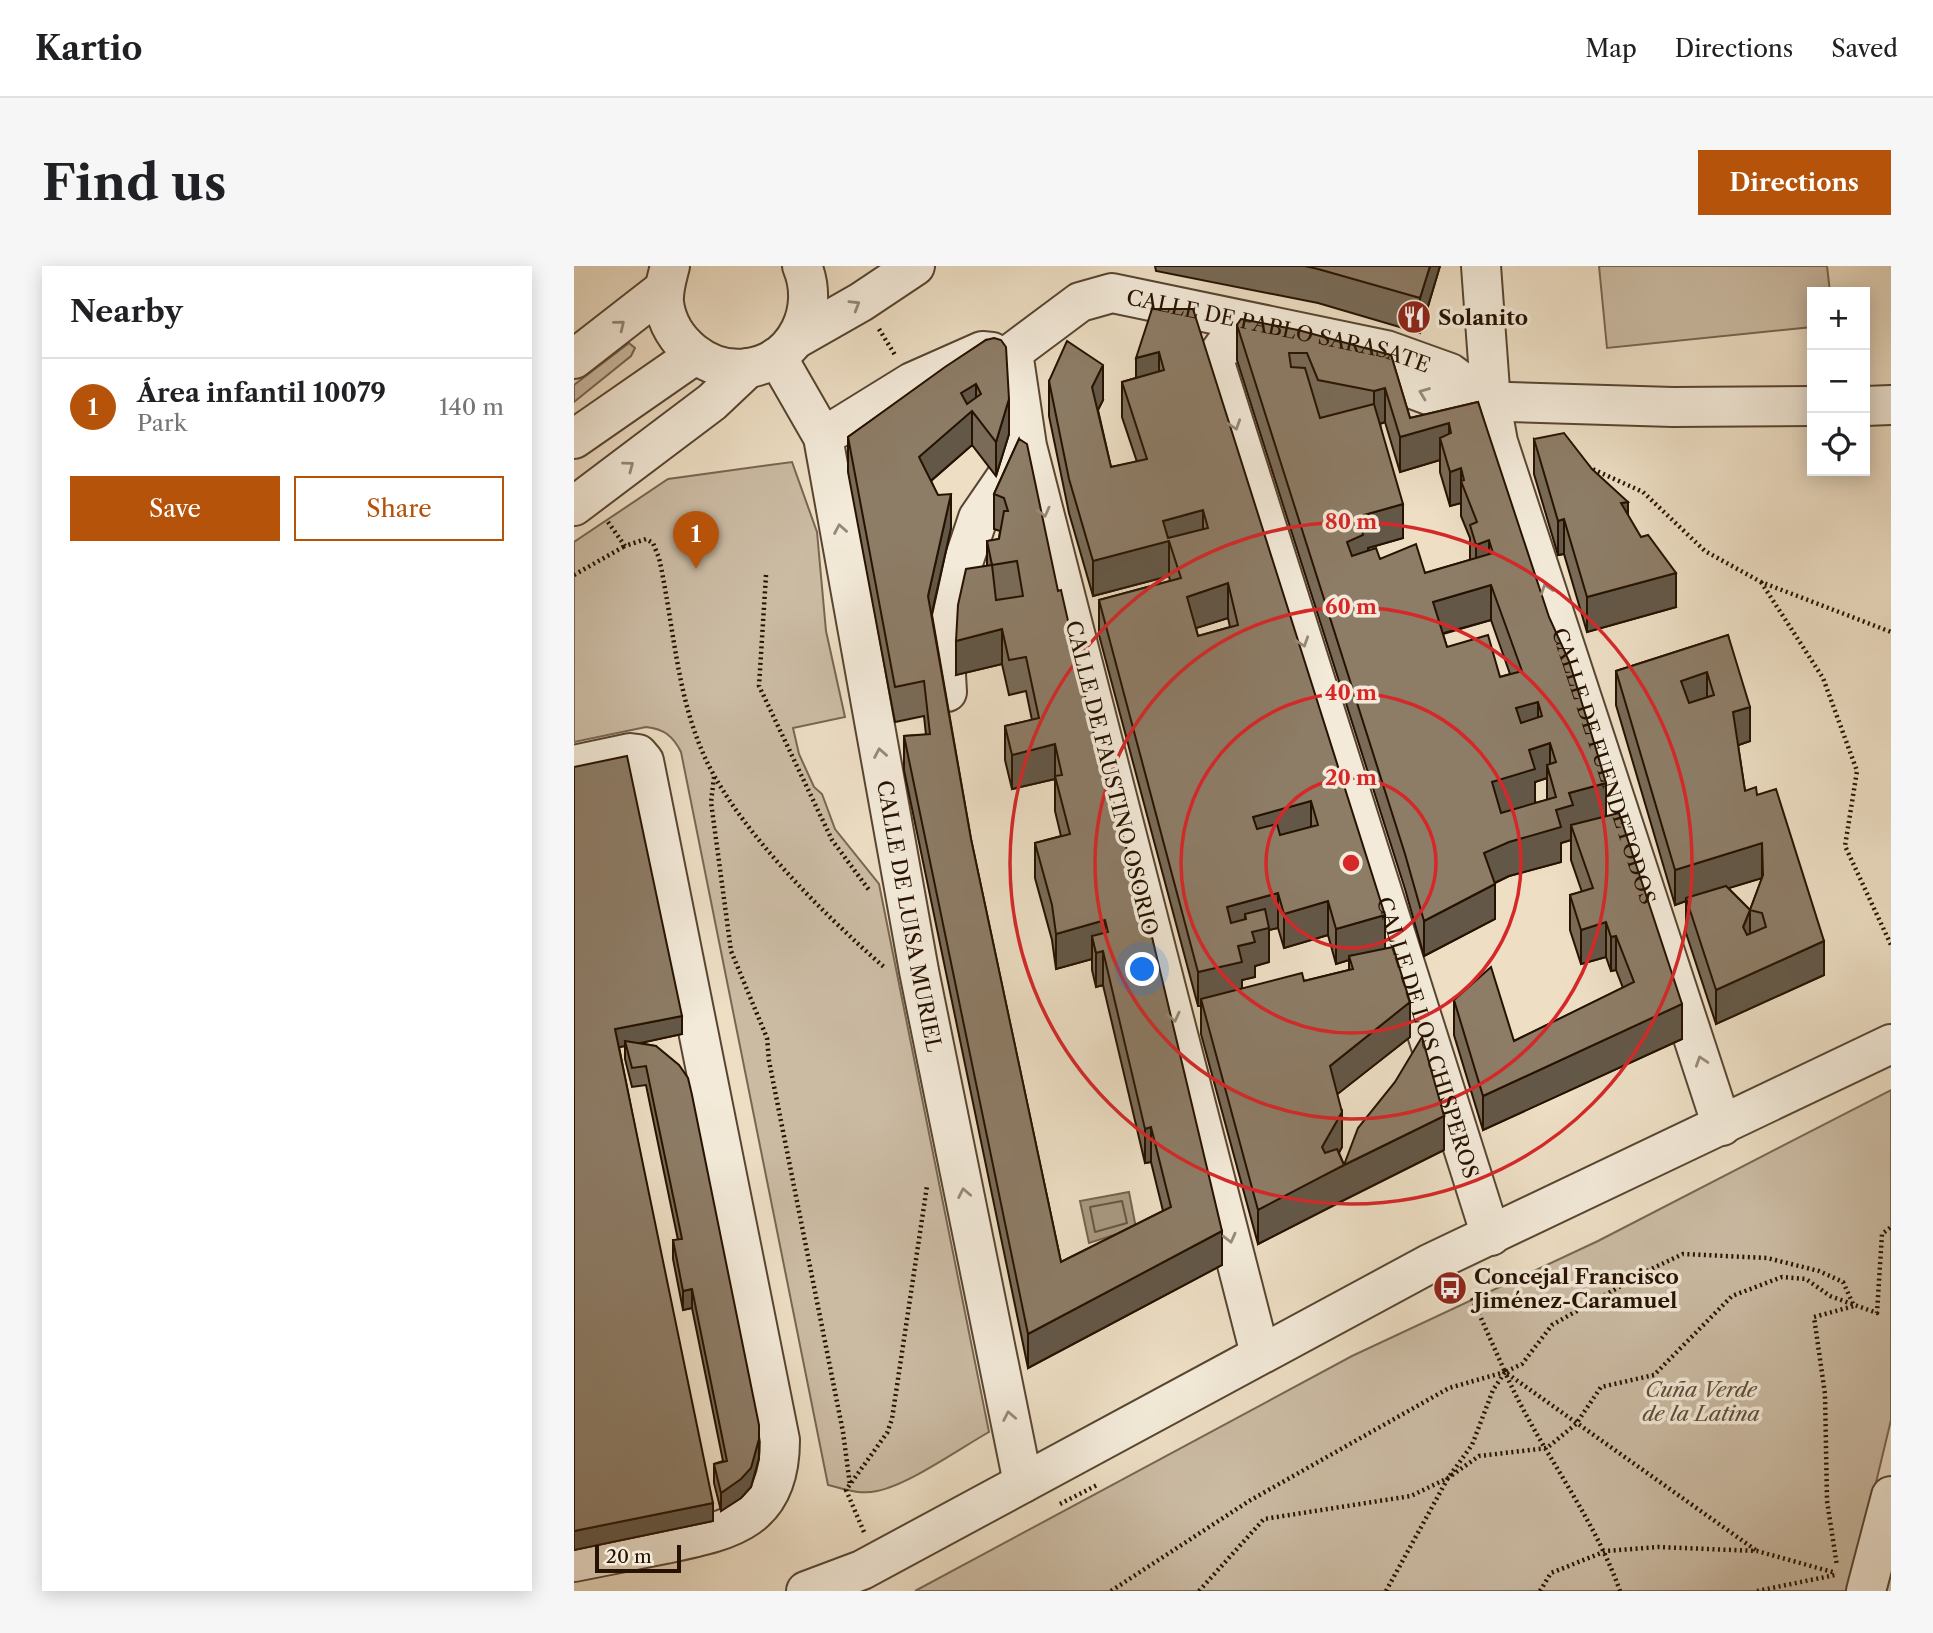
<!DOCTYPE html>
<meta charset="utf-8">
<style>
body{margin:0;font-family:"Libre Caslon Text",serif;background:#f6f6f6;color:#202124}
.controls{position:absolute;right:21px;top:21px;display:grid;overflow:hidden;border-radius:0px;box-shadow:0 4px 18px #0003}
.controls button{width:63px;height:63px;display:grid;place-items:center;padding:0;border:0;border-bottom:2px solid #e0e0e0;background:#fff;color:#202124;font:35px sans-serif}
.scale{position:absolute;left:21px;bottom:18px;width:86px;box-sizing:border-box;padding-left:7px;border:4px solid #261200;border-top:0;font-size:19px;line-height:24px;white-space:nowrap;color:#261200;-webkit-text-stroke:5px #f3ead9;paint-order:stroke}
.you{position:absolute;left:569px;top:704px;width:24px;height:24px;margin:-18px;border:5px solid #fff;border-radius:50%;background:#1a73e8;box-shadow:0 0 0 10px #1a73e833}
.badge{display:grid;place-items:center;width:46px;height:46px;border-radius:50%;background:#b45309;color:#fff;font-size:23px;font-weight:700}
.pin{position:absolute;translate:-50% -58px;filter:drop-shadow(0 2px 4px #0008)}
.pin::after{content:'';position:absolute;top:37px;width:24px;height:21px;background:inherit;clip-path:polygon(0 0,100% 0,50% 100%)}
.list{margin:0;padding:0;list-style:none}
h2{display:flex;justify-content:space-between;align-items:center;height:91px;margin:0;padding:0 28px;font-size:30px}
h2 small{font-size:23px;font-weight:400;color:#757577}
.list li{display:grid;grid-template-columns:46px 1fr auto;gap:21px;align-items:center;box-sizing:border-box;height:98px;padding:0 28px;border-top:2px solid #e0e0e0}
.list b{display:block;font-size:26px;white-space:nowrap}
.list p{margin:0;font-size:23px;white-space:nowrap;color:#757577}
.list em{font-size:23px;font-style:normal;color:#757577}
.actions{display:flex;gap:14px;padding:21px 28px}
.actions a{flex:1;padding:16px 0;border:2px solid #b45309;border-radius:0px;text-align:center;font-size:24px;color:#b45309}
.actions .main{background:#b45309;color:#fff}
.icon{flex:none;width:38px;height:38px;fill:none;stroke:currentColor;stroke-width:2;stroke-linecap:round;stroke-linejoin:round}
.map{position:relative;flex:none;width:1317px;height:1325px;overflow:hidden;border-radius:0px}
header{display:flex;align-items:center;gap:42px;box-sizing:border-box;height:98px;padding:0 35px;background:#fff;border-bottom:2px solid #e0e0e0}
header strong{font-size:33px}
nav{display:flex;gap:38px;margin-inline-start:auto;font-size:24px}
.intro{display:flex;align-items:center;justify-content:space-between;box-sizing:border-box;height:168px;padding:0 42px}
h1{margin:0;font-size:49px}
.button{padding:18px 32px;border-radius:0px;background:#b45309;color:#fff;font-size:24px;font-weight:700}
main{display:flex;gap:42px;padding:0 42px}
aside{flex:1;background:#fff;border-radius:0px;box-shadow:0 4px 18px #0003}
.map>svg:first-child{display:block}
</style>
<header>
<strong>Kartio</strong>
<nav><a>Map</a><a>Directions</a><a>Saved</a></nav>
</header>
<div class="intro"><h1>Find us</h1><a class="button">Directions</a></div>
<main>
<aside>
<h2>Nearby<small></small></h2>
<ul class="list">
<li><span class="badge">1</span><div><b>Área infantil 10079</b><p>Park</p></div><em>140 m</em></li>
</ul>
<div class="actions"><a class="main">Save</a><a>Share</a></div>
</aside>
<div class="map">
<svg width="1317" height="1325" viewBox="0 0 1317 1325">
<rect width="100%" height="100%" fill="#eddec4"/>
<filter id="stains"><feTurbulence type="fractalNoise" baseFrequency=".00286" numOctaves="4"/><feColorMatrix values="0 0 0 0 .2 0 0 0 0 .09 0 0 0 0 .02 0 0 0 .5 -.17"/></filter>
<radialGradient id="worn" r=".72"><stop offset=".6" stop-color="#630" stop-opacity="0"/><stop offset="1" stop-color="#630" stop-opacity=".3"/></radialGradient>
<path fill="#cbbba3" stroke="#786652" stroke-width="2" d="M1025,0H1253L1256,26H1238V61L1033,82Z
M55,77L61,82L57,90L0,136V119Z
M218,196L243,266L252,365L271,451L219,462L225,488L240,521L248,528L261,563L305,618L415,1166C385,1183 334,1219 303,1225C286,1229 270,1223 254,1219L107,486C99,470 90,463 72,461L0,476V276L94,213Z
M1317,824V1154L1276,1325H341L778,1090L1024,975Z"/>
<path fill="#a99981" stroke="#75634d" stroke-width="2" d="M555,926L562,962L515,977L506,935Z"/>
<g fill="none" stroke-linecap="round" stroke-linejoin="round">
<path stroke="#685640" stroke-width="2" d="M548,935L553,957L521,966L516,941Z"/>
<g stroke="#584531" stroke-width="42">
<g id="minor">
<path d="M96,0C93,12 89,24 90,37C95,76 134,108 174,102C223,95 246,42 228,0"/>
<path id="s1" d="M907,0L917,137L924,176L1148,860"/>
<path d="M222,73L287,36L341,0"/>
<path id="s2" d="M704,81L653,76L640,94L917,970"/>
<path id="s3" d="M203,91L249,171L345,705L449,1217"/>
<path d="M0,93L90,23"/>
<path d="M776,100L868,134L1099,141L1238,140"/>
<path d="M1291,140L1317,139"/>
<path d="M249,171L338,116L408,85L418,86"/>
<path d="M0,173L121,89"/>
<path d="M0,240L138,136L174,102"/>
<path d="M373,426L369,357L404,252L452,182"/>
<path d="M0,499L56,487L64,488L70,495L206,1174C206,1255 157,1264 91,1278C61,1284 30,1290 0,1296"/>
<path id="s4" d="M686,1088L453,180L439,86L506,36L538,27L812,84L876,107L917,137"/>
<path d="M232,1325L288,1304L855,998L1317,778"/>
<path d="M1292,1325L1317,1230"/>
</g>
</g>
<path stroke="#261200" stroke-width="4.5" stroke-dasharray="2 3.5" stroke-linecap="butt" d="M305,63L321,89
M1014,201L1069,226L1131,285L1187,316L1317,366
M34,256L51,280L72,273L79,277L85,292C99,355 102,421 126,480C155,555 249,648 310,701
M0,309L51,280
M192,309L185,420L258,574L295,624
M1187,316L1249,412L1283,505L1271,580L1317,679
M140,511L137,536L157,685L193,772L195,795L269,1166L276,1219
M898,1032L931,1106L948,1098L978,1059L1075,1004L1109,988L1193,992L1245,1005L1269,1016L1280,1040L1240,1051L1251,1128L1253,1235L1263,1300
M486,1238L525,1218
M290,1266L272,1224L313,1167L318,1153L353,920
M537,1325L675,1235L875,1122L931,1106C964,1182 1018,1246 1046,1325
M625,1325L690,1253L837,1230L874,1212L905,1190L973,1182L1002,1158L1027,1121L1080,1109L1158,1030L1208,1011L1232,1013L1256,1030L1303,1047L1308,968L1317,961
M812,1325L874,1212L898,1179L919,1124L931,1106L1183,1285
M966,1325L977,1307L1032,1285L1084,1281L1183,1285L1262,1307
M1183,1325L1261,1309"/>
<use href="#minor" stroke="#f3ead9" stroke-width="38"/>
</g>
<path fill="#796b58" stroke="#261200" stroke-width="2" fill-rule="evenodd" d="M581,0H866L846,67L744,37L582,5Z
M578,43L811,683L836,771L763,828L768,881L765,887L770,899L870,884L770,934L684,978L627,768V740H624L525,369V334L596,315L595,310L519,330L495,247L475,150V115L529,134L524,144L537,201L563,196L548,151V116L562,112ZM654,352L656,361L624,370L622,362ZM704,662L710,682L754,669L762,698L775,694V704L730,715L668,723V714L681,711V700L695,696V664Z
M663,59L817,89L836,152L904,136L1032,550L1108,773L909,864L880,769V734L940,775L1049,722L1042,704L1037,705L1032,691L1007,698L996,664V629L1008,626L997,594V574L987,577V596L935,610L921,617V653L850,690L831,623L663,94ZM811,156L826,206L866,194V206L876,240L887,237V250L896,272V294L851,307L806,293L794,285V282L829,272L806,158ZM917,354L936,408L926,411L873,381L869,368ZM973,512V534L961,537V516Z
M412,74L435,168L422,210L398,179L357,215L377,262L358,349L397,573L487,996L589,945L577,896L571,897L529,719L522,721L518,704V693L482,703L478,674L461,612V577L487,570L481,545V513L438,523L431,494V460L458,454L452,425L435,429L428,398L382,409L413,300V275L425,273L426,265L420,263V228L445,173L520,469L648,999L454,1102L330,504V470L352,469L350,450L321,456L274,206V171Z
M960,173L1054,250L1102,341L1013,366L990,288L984,289L960,208Z
M1154,369L1176,475L1164,479L1171,525L1183,529L1250,709L1142,758L1112,667V635L1101,639L1042,439V405ZM1188,612L1176,644L1154,622Z
M0,501L108,768L65,777L82,780L185,1192L177,1221L167,1232L147,1245L140,1217V1198L149,1195L118,1042L109,1044L99,993V974H104L72,819L58,821L51,793V780L45,781L139,1255L0,1284Z"/>
<path fill="#635747" stroke="#261200" stroke-width="2" d="M856,0H866L846,67V32Z
M585,86V120L562,126V92Z
M529,99V134L518,155V121Z
M402,118V150L398,145V179L345,225V191L387,127Z
M811,122V156L800,160V125Z
M435,133V168L422,210V176Z
M875,157V192L866,172V194L826,206V171Z
M887,202V237L876,240V206Z
M377,228V262L354,364V330Z
M1054,236V270L1047,237Z
M829,238V272L794,282V296L773,310V276L790,249Z
M629,244V279L595,275V310L519,330V295L589,255Z
M990,253V288L984,289V255Z
M915,274V309L902,313V279Z
M1102,307V341L1013,366V331Z
M654,317V352L613,365V331Z
M917,319V354L859,370V336Z
M428,363V398L382,409V375Z
M1133,406V440L1107,449V415Z
M964,436V470L942,476V442Z
M1176,441V475L1159,481V446Z
M976,477V510L973,499V512L961,516V538L918,551V516L955,484Z
M481,478V513L438,523V489Z
M1032,517V551L997,561V574L987,577V596L935,610L910,622V587L982,544L995,527Z
M737,535V569L679,585V551Z
M1188,577V612L1113,635L1112,632V635L1101,639V604Z
M921,618V653L850,690V655Z
M704,627V662L695,664V696L681,700V711L668,714V730L629,739L627,733V740H624V706L664,696V680L678,677V669L672,671V653L671,648V671L653,676V641Z
M754,635V669L710,682V648Z
M1176,644V678L1169,661Z
M811,649V684L775,690V694L762,698V663Z
M531,654V689L529,685V719L522,721V687L518,670V693L482,703V668Z
M1032,656V691L1007,698V664Z
M1042,670V704L1037,705V671Z
M1250,675V709L1142,758V724Z
M836,736V771L756,834V800Z
M1108,738V773L909,864V830Z
M108,750V768L53,780L51,775V780L41,782V763Z
M768,846V881L752,908L870,850V884L770,934L684,978V944L748,881Z
M577,861V896L571,897V863Z
M648,965V999L454,1102V1068Z
M118,1023V1042L109,1044V1025Z
M185,1173V1192L177,1221L167,1232L147,1245V1227Z
M139,1237V1255L0,1284V1265Z"/>
<path fill="#8d7c66" stroke="#261200" stroke-width="2" fill-rule="evenodd" d="M731,0H856L846,32L744,3Z
M578,43H619L811,649L762,663L754,635L710,648L704,627L653,641L657,657L672,653L671,648L691,643L695,662L678,666L681,676L664,680L668,696L624,706L525,334L607,312L595,275L519,295L495,213L475,115L493,75L529,99L518,121L537,201L573,193L548,116L590,104L585,86L562,92ZM629,244L634,262L594,272L589,255ZM654,317L664,359L624,370L613,331ZM737,535L744,559L706,569L703,558L683,563L679,551Z
M667,53L724,64L817,89L836,152L904,136L975,351L995,395L1022,483L1032,517L995,527L999,539L982,544L987,561L935,576L910,587L921,618L850,655L831,588L663,59ZM715,87H733L744,114L800,125L811,122L826,171L875,157L877,167L866,172L876,206L887,202L890,214L887,215L903,256L896,259L902,279L915,274L919,287L851,307L842,278L806,293L802,282L778,290L773,276L789,269L788,263L794,261L790,249L829,238L800,138L746,152L731,102L717,101ZM917,319L948,405L926,411L914,369L873,381L859,336ZM964,436L968,450L947,457L942,442ZM976,477L982,496L973,499L982,531L927,547L918,516L961,503L955,484Z
M420,72L427,74L432,81L435,133L422,176L398,145L345,191L364,229L377,228L354,330L397,573L487,996L597,941L577,861L571,863L529,685L522,687L518,670L534,666L531,654L482,668L478,639L461,577L496,568L481,510L488,509L481,478L438,489L431,460L465,452L452,391L435,394L428,363L382,375L384,339L392,303L418,299L422,334L449,330L443,295L418,299L413,275L425,273L430,245H434L430,232L420,228L445,173L453,178L484,325L487,324L520,469L578,671L648,965L454,1068L330,470L356,468L350,415L321,421L274,171L371,101L412,74ZM402,118L407,128L393,138L387,127Z
M990,167L1018,203L1054,236L1047,237L1067,271L1074,269L1102,307L1013,331L990,253L984,255L960,173Z
M1154,369L1176,441L1159,446L1171,525L1182,521L1183,529L1202,523L1250,675L1142,724L1112,632L1152,620L1176,644L1189,609L1188,577L1101,604L1042,405ZM1133,406L1140,429L1115,437L1107,415ZM1176,644L1188,647L1192,661L1173,669L1169,661Z
M53,490L108,750L41,763L139,1237L0,1265V501Z
M1045,547L1108,738L909,830L880,734L917,701L940,775L1060,716L1042,670L1037,671L1032,656L1007,664L996,629L1019,622L997,559Z
M819,681L836,736L756,800L768,846L748,881L751,887L763,883L770,899L684,944L627,733L728,707L730,715L779,703L775,690Z
M848,771L870,850L770,899L784,862L821,816Z
M51,775L82,780L105,799L114,812L118,829L185,1159V1173L177,1202L167,1213L147,1227L140,1198L153,1195L118,1023L109,1025L99,974L108,973L72,800L58,802Z"/>
<defs><path id="oneway-chevron" d="M-2-3.5L2.5 0L-2 3.5" fill="none" stroke-width="1.6" stroke-linecap="round" stroke-linejoin="round" transform="scale(1.75)"/></defs>
<g stroke="#978977">
<use href="#oneway-chevron" transform="translate(281 39) rotate(-31)"/>
<use href="#oneway-chevron" transform="translate(46 59) rotate(-39)"/>
<use href="#oneway-chevron" transform="translate(850 127) rotate(-159)"/>
<use href="#oneway-chevron" transform="translate(661 159) rotate(72)"/>
<use href="#oneway-chevron" transform="translate(55 200) rotate(-37)"/>
<use href="#oneway-chevron" transform="translate(470 246) rotate(76)"/>
<use href="#oneway-chevron" transform="translate(266 263) rotate(-100)"/>
<use href="#oneway-chevron" transform="translate(972 323) rotate(-108)"/>
<use href="#oneway-chevron" transform="translate(729 376) rotate(72)"/>
<use href="#oneway-chevron" transform="translate(306 487) rotate(-100)"/>
<use href="#oneway-chevron" transform="translate(600 751) rotate(76)"/>
<use href="#oneway-chevron" transform="translate(1127 795) rotate(-108)"/>
<use href="#oneway-chevron" transform="translate(390 927) rotate(-101)"/>
<use href="#oneway-chevron" transform="translate(656 972) rotate(76)"/>
<use href="#oneway-chevron" transform="translate(435 1150) rotate(-101)"/>
</g>
<g fill="none" stroke="#d62828" stroke-width="3.5">
<circle cx="777" cy="597" r="85"/>
<circle cx="777" cy="597" r="170"/>
<circle cx="777" cy="597" r="256"/>
<circle cx="777" cy="597" r="341"/>
</g>
<defs>
<g id="restaurant-disc" transform="scale(1.75)"><circle r="9.5" fill="#8f2418" stroke="#f3ead9"/><path d="M-5-6h1v4h1v-4h1v4h1v-4h1v5L-1.5 .5V6h-2V.5L-5-1ZM5-6V6H3V1.5H1.5Q1.5-4 5-6Z" fill="#fff"/></g>
<g id="bus-disc" transform="scale(1.75)"><circle r="9.5" fill="#8f2418" stroke="#f3ead9"/><path d="M-5-6H5V4H4V6H2V4H-2V6H-4V4H-5ZM-3.5-4V0h7V-4ZM-3.5 1.2v1.5H-2V1.2ZM2 1.2v1.5H3.5V1.2Z" fill="#fff"/></g>
</defs>
<g fill-rule="evenodd">
<use href="#restaurant-disc" x="840" y="51"/>
<use href="#bus-disc" x="876" y="1022"/>
</g>
<g text-anchor="middle" dominant-baseline="central" stroke-width="7" stroke-linejoin="round" paint-order="stroke">
<g font-size="21" font-weight="bold" fill="#261200" stroke="#f3ead9" text-anchor="start">
<text x="864" y="51">Solanito</text>
<text x="900" y="1010">Concejal Francisco<tspan x="900" dy="24">Jiménez-Caramuel</tspan></text>
</g>
<g font-size="21" fill="#261200" stroke="#f3ead9">
<text stroke="none"><textPath href="#s4" startOffset="1320">CALLE DE PABLO SARASATE</textPath></text>
<text stroke="none"><textPath href="#s1" startOffset="518">CALLE DE FUENDETODOS</textPath></text>
<text transform="translate(538 512) rotate(76)">CALLE DE FAUSTINO OSORIO</text>
<text stroke="none"><textPath href="#s3" startOffset="579">CALLE DE LUISA MURIEL</textPath></text>
<text stroke="none"><textPath href="#s2" startOffset="784">CALLE DE LOS CHISPEROS</textPath></text>
</g>
<g font-size="21" font-style="italic" fill="#604d39" stroke="#f3ead9">
<text x="1127" y="1123">Cuña Verde<tspan x="1127" dy="24">de la Latina</tspan></text>
</g>
</g>
<circle cx="777" cy="597" r="10" fill="#d62828" stroke="#f3ead9" stroke-width="3.5"/>
<g font-size="21" text-anchor="middle" font-weight="bold" fill="#d62828" stroke="#f3ead9" stroke-width="7" stroke-linejoin="round" paint-order="stroke">
<text x="777" y="263">80 m</text>
<text x="777" y="348">60 m</text>
<text x="777" y="434">40 m</text>
<text x="777" y="519">20 m</text>
</g>
<rect width="100%" height="100%" filter="url(#stains)"/>
<rect width="100%" height="100%" fill="url(#worn)"/>
</svg>
<div class="controls">
<button>+</button>
<button>−</button>
<button><svg class="icon" aria-label="locate" viewBox="0 0 24 24"><circle cx="12" cy="12" r="6"/><path d="M12 2v4M12 18v4M2 12h4M18 12h4"/></svg></button>
</div>
<div class="scale">20 m</div>
<div class="you"></div>
<div class="pin badge" style="left:122px;top:303px">1</div>
</div>
</main>
